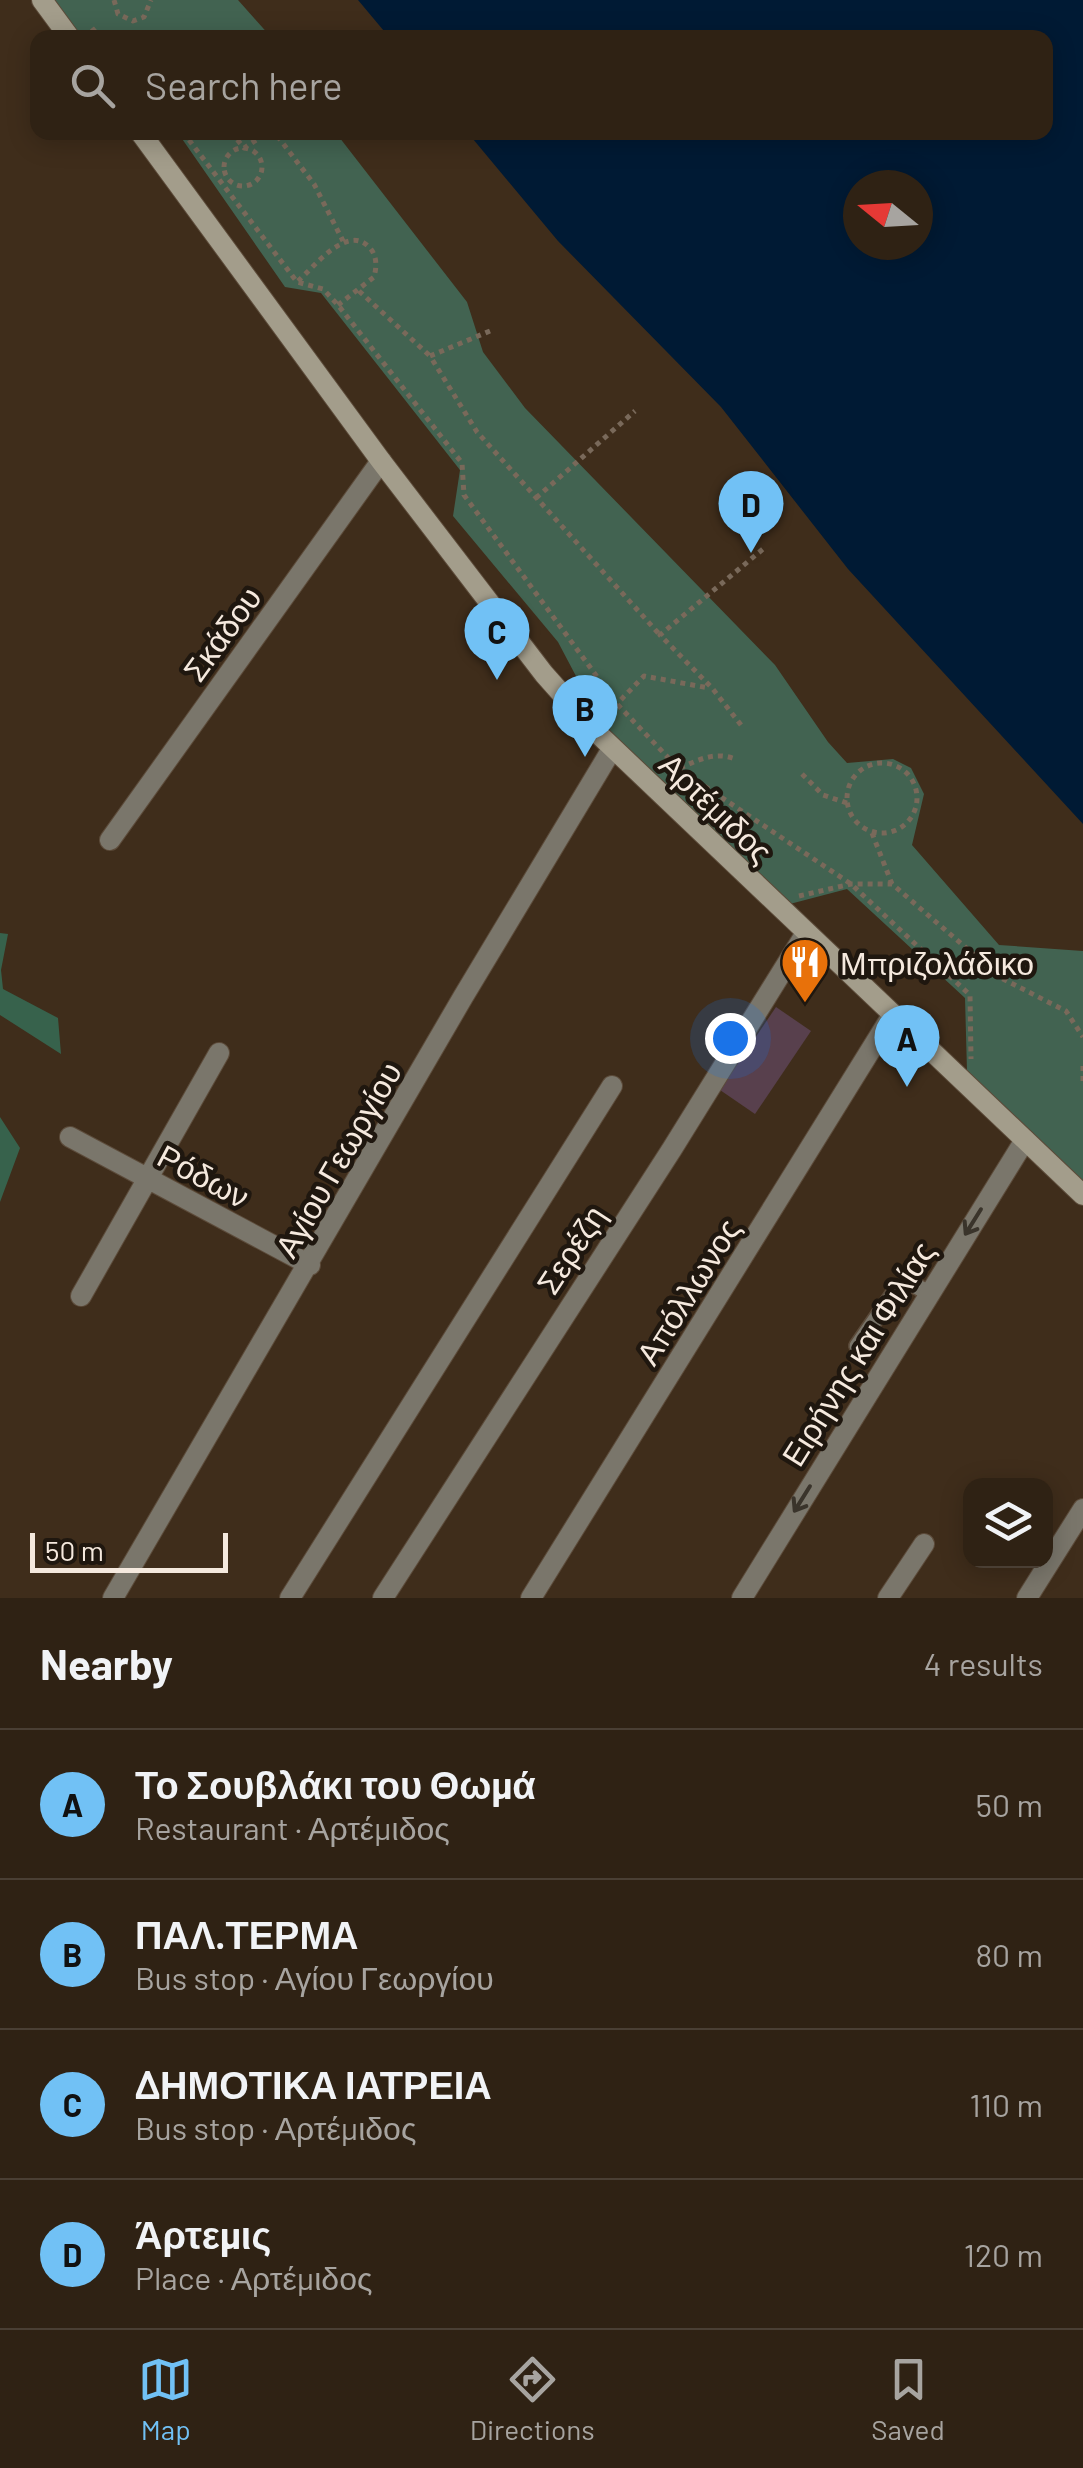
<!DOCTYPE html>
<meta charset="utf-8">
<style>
body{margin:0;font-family:Barlow,sans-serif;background:#3b2f22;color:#f1f3f6}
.controls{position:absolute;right:30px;bottom:30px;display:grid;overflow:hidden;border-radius:20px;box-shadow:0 5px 25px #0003}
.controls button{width:90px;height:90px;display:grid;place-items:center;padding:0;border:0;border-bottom:2px solid #4a3f34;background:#2f2214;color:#f1f3f6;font:50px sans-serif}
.compass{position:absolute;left:843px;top:170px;width:90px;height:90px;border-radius:50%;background:#2f2214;box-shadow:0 5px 25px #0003;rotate:288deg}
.scale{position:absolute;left:30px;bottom:25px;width:198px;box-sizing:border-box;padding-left:10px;border:5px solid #f5e9de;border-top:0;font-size:28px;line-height:35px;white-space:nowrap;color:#f5e9de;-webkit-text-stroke:8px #1f170f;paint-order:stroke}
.you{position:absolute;left:730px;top:1038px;width:35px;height:35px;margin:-25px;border:8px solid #fff;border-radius:50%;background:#1a73e8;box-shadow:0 0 0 15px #1a73e833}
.badge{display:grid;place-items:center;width:65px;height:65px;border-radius:50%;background:#71c1f5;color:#111;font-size:32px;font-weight:700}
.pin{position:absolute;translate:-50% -82px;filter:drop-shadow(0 2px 5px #0008)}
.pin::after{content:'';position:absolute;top:52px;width:35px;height:30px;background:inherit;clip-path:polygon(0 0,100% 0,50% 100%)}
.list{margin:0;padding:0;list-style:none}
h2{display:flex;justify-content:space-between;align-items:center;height:130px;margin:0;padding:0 40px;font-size:42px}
h2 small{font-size:32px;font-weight:400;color:#a7a4a0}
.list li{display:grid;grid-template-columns:65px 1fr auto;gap:30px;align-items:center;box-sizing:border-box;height:150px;padding:0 40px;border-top:2px solid #4a3f34}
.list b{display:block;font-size:38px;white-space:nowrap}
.list p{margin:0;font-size:32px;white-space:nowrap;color:#a7a4a0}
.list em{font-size:32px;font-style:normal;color:#a7a4a0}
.icon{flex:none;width:55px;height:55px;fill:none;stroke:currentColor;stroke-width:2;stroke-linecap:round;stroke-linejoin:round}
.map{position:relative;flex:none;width:1083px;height:1598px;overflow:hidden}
.search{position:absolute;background:#2f2214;box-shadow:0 5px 25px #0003;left:30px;right:30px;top:30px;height:110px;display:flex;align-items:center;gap:25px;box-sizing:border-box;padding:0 35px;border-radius:20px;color:#a7a4a0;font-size:38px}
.sheet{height:730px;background:#2f2214}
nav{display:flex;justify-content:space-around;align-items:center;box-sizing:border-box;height:140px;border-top:2px solid #4a3f34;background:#2f2214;font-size:28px;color:#a7a4a0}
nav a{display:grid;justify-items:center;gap:5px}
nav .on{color:#71c1f5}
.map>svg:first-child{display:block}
</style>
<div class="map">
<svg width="1083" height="1598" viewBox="0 0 1083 1598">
<rect width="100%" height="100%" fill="#3f2d1b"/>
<path fill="#426351" d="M52,0H238L271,37H84L75,30Z
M178,133H336L467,302L483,352L525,408L775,665L828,742L847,763L893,759L911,768L924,794L912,845L999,945L1083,951V1182L967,1071L965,998L847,889L786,905L606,733L558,642L453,516L460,470L321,293L285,287Z"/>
<path fill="#37624c" d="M0,933L8,934L1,970L3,989L58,1018L61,1054L0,1015Z
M0,1117L20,1148L0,1202Z"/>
<path fill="#001a34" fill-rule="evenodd" d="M358,0H1083V824L848,569L721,407L558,241L468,133L1046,132V38L389,37ZM858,185H918V245H858Z"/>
<path fill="#58404d" d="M776,1007L811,1031L755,1114L720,1090Z"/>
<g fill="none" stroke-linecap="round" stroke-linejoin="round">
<g stroke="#5c4b3a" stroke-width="18">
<path id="lane" d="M857,1346L898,1287L912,1284L929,1293"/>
</g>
<g stroke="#5c4b3a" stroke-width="22">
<path id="street" d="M110,840L381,461
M70,1137L310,1265
M81,1296L219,1053
M113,1598L463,997L612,749
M290,1598L612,1086
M383,1598L672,1149L806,933
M531,1598L893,1014
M742,1598L1025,1140
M888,1598L924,1544
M1027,1598L1083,1509"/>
</g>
<g stroke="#5c4b3a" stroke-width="22">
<path id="secondary" d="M42,0L70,38
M140,132L381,461L544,674L592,728L1083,1195"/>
</g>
<path stroke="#79695a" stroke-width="5" stroke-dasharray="5 5" stroke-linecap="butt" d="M114,0L118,14L133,21L144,17L151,0
M92,28L100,38
M183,132L297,282L323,289L338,305L462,463L464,495L617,704L679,769L851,884L970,995L971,1059
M231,132L244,148L267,133H275L314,184L343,241
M224 167a19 19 0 1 1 38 0a19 19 0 1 1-38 0Z
M298,281C314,267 347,224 369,247C377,255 377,266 374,277L338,305
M359,291L430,356
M490,331L430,356L477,432L660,635
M536,498L635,411
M607,714L644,676L709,688
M741,725L712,688L660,635L763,549
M847 798a35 35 0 1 1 70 0a35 35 0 1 1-70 0Z
M680,768C698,760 715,751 735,759
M802,774L823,795L847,803
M872,833L892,884
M799,896L851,884H892L1001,978L1066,1011L1083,1037
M1083,1066V1084"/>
<use href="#lane" stroke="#7a766b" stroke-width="15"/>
<use href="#street" stroke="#7a766b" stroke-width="20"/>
<use href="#secondary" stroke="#a39d8b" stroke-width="20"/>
</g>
<defs><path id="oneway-shaft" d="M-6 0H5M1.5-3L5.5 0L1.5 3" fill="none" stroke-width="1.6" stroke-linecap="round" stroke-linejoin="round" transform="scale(2.5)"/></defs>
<g stroke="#3a342b">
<use href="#oneway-shaft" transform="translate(973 1222) rotate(122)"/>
<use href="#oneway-shaft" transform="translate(802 1499) rotate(122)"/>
</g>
<defs>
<g id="restaurant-pin" transform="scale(2.5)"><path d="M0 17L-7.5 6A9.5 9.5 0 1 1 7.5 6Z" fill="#e8710a" stroke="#1f170f"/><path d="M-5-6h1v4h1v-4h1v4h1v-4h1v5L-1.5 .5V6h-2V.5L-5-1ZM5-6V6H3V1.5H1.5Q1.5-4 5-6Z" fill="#fff"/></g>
</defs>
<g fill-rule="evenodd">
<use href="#restaurant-pin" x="805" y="962"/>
</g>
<g text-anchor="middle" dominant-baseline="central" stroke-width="9" stroke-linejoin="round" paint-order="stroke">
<g font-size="32" fill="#f5e9de" stroke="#1f170f">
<text transform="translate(221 633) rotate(-54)">Σκάδου</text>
<text transform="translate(717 807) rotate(44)">Αρτέμιδος</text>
<text transform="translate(337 1159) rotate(-60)">Αγίου Γεωργίου</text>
<text transform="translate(204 1175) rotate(28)">Ρόδων</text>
<text transform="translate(570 1249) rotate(-57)">Σερέζη</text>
<text transform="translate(687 1291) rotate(-58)">Απόλλωνος</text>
<text transform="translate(857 1353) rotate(-58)">Ειρήνης και Φιλίας</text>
</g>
<g font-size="32" fill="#f5e9de" stroke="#1f170f" text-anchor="start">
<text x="840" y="962">Μπριζολάδικο</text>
</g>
</g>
</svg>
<div class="controls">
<button><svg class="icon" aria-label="layers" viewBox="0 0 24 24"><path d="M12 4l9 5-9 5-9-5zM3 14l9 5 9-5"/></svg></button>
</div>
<svg class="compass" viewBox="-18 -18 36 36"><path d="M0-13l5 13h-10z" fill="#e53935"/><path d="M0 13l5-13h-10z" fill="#a7a4a0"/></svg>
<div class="scale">50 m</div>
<div class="you"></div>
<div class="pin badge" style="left:907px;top:1087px">A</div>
<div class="pin badge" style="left:585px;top:757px">B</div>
<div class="pin badge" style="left:497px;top:680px">C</div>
<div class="pin badge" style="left:751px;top:553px">D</div>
<div class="search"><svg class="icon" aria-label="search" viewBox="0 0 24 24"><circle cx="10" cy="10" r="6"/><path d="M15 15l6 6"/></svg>Search here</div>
</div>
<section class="sheet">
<h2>Nearby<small>4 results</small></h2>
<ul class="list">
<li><span class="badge">A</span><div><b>Το Σουβλάκι του Θωμά</b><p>Restaurant · Αρτέμιδος</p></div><em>50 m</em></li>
<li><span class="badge">B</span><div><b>ΠΑΛ.ΤΕΡΜΑ</b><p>Bus stop · Αγίου Γεωργίου</p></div><em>80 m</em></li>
<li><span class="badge">C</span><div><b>ΔΗΜΟΤΙΚΑ ΙΑΤΡΕΙΑ</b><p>Bus stop · Αρτέμιδος</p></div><em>110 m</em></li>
<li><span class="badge">D</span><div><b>Άρτεμις</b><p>Place · Αρτέμιδος</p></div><em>120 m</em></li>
</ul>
</section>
<nav>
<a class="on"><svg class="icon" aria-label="map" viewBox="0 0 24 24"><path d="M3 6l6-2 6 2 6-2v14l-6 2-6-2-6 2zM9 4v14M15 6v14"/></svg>Map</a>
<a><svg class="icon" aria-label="directions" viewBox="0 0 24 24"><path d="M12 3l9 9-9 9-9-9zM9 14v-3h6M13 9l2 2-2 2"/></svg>Directions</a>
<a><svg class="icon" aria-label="saved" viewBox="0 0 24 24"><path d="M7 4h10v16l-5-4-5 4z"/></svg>Saved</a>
</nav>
